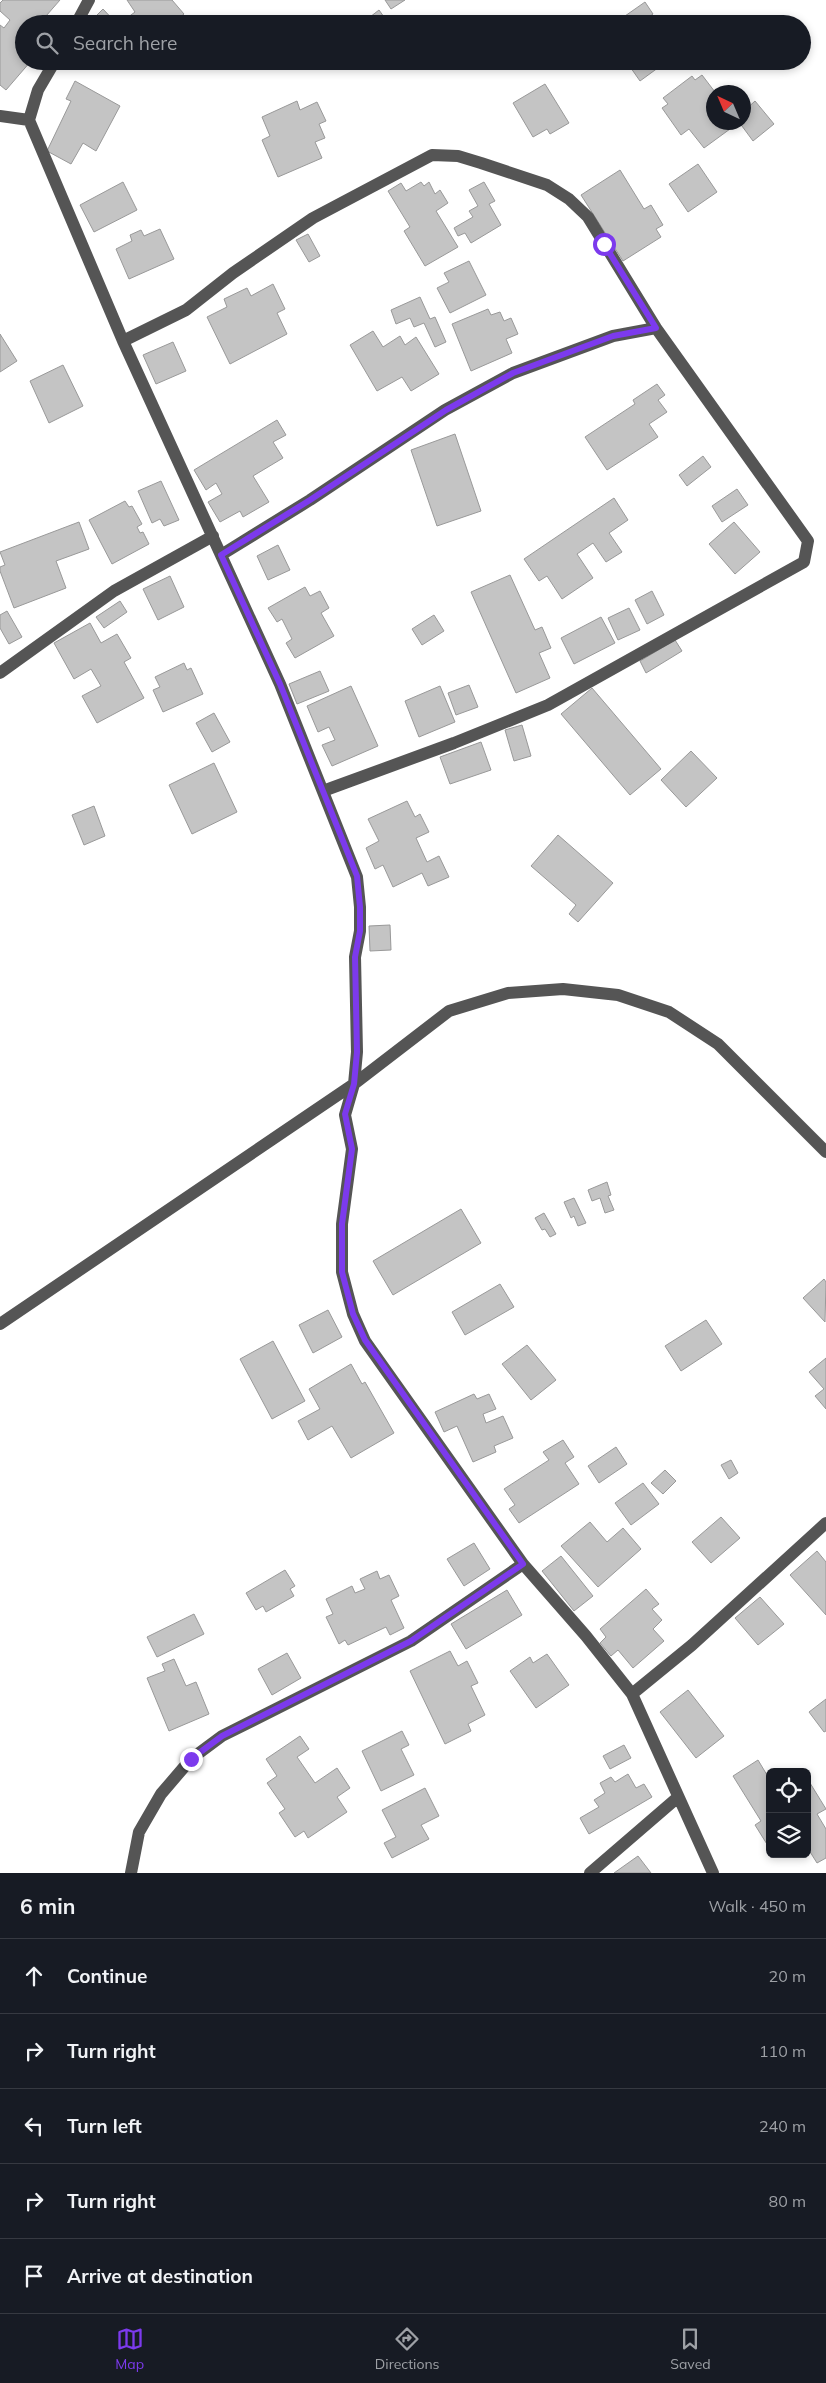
<!DOCTYPE html>
<meta charset="utf-8">
<style>
body{margin:0;font-family:Mulish,sans-serif;background:#20242c;color:#f1f3f6}
.controls{position:absolute;right:15px;bottom:15px;display:grid;overflow:hidden;border-radius:8px;box-shadow:0 2px 8px #0003}
.controls button{width:45px;height:45px;display:grid;place-items:center;padding:0;border:0;border-bottom:1px solid #363941;background:#171b24;color:#f1f3f6;font:25px sans-serif}
.compass{position:absolute;left:706px;top:85px;width:45px;height:45px;border-radius:50%;background:#171b24;box-shadow:0 2px 8px #0003;rotate:316deg}
.stop{position:absolute;width:15px;height:15px;margin:-11px;border:4px solid #7c3aed;border-radius:50%;background:#fff}
.stop.end{background:#7c3aed;border-color:#fff;box-shadow:0 1px 5px #0008}
.list{margin:0;padding:0;list-style:none}
h2{display:flex;justify-content:space-between;align-items:center;height:65px;margin:0;padding:0 20px;font-size:21px}
h2 small{font-size:16px;font-weight:400;color:#9ea1a6}
.list li{display:grid;grid-template-columns:32px 1fr auto;gap:15px;align-items:center;box-sizing:border-box;height:75px;padding:0 20px;border-top:1px solid #363941}
.list b{display:block;font-size:19px;white-space:nowrap}
.list em{font-size:16px;font-style:normal;color:#9ea1a6}
.icon{flex:none;width:28px;height:28px;fill:none;stroke:currentColor;stroke-width:2;stroke-linecap:round;stroke-linejoin:round}
.map{position:relative;flex:none;width:826px;height:1873px;overflow:hidden}
.search{position:absolute;background:#171b24;box-shadow:0 2px 8px #0003;left:15px;right:15px;top:15px;height:55px;display:flex;align-items:center;gap:12px;box-sizing:border-box;padding:0 18px;border-radius:28px;color:#9ea1a6;font-size:19px}
.sheet{height:440px;background:#171b24}
nav{display:flex;justify-content:space-around;align-items:center;box-sizing:border-box;height:70px;border-top:1px solid #363941;background:#171b24;font-size:14px;color:#9ea1a6}
nav a{display:grid;justify-items:center;gap:2px}
nav .on{color:#7c3aed}
.map>svg:first-child{display:block}
</style>
<div class="map">
<svg width="826" height="1873" viewBox="0 0 826 1873">
<rect width="100%" height="100%" fill="#fff"/>
<path fill="#c4c4c4" stroke="#999" d="M3,0H60L39,24H24V61H31L6,90L0,85V25L4,28L10,20L0,11V3Z
M172,0L184,14L172,24H131L127,18L135,12L127,0Z
M385,0H405L391,9Z
M645,2L653,14L640,24H603L611,18L615,23Z
M103,9L117,24H88Z
M379,10L389,24H361Z
M626,61H665L666,62L640,81Z
M702,75L715,92L714,122H725L730,129L704,148L689,129L681,135L662,108L668,104L663,98L692,76L695,80Z
M75,81L120,106L96,151L83,143L71,164L47,151L71,101L66,99Z
M545,84L569,123L550,134L547,129L533,137L513,103Z
M297,101L300,110L317,102L326,121L319,124L325,138L315,142L322,158L278,177L262,140L270,136L262,117Z
M755,101L774,124L753,141L739,122H744V111Z
M698,164L717,192L688,212L669,184Z
M620,170L644,209L651,205L663,225L656,229L661,237L623,261L581,195Z
M123,182L137,210L94,232L80,205Z
M421,182L424,186L429,182L435,194L440,190L448,203L436,211L458,247L425,266L404,231L410,227L388,191L401,183L406,191Z
M484,182L495,201L489,204L501,225L471,243L465,233L458,236L454,228L473,217L469,211L478,206L469,190Z
M160,229L174,259L129,279L116,249L132,241L130,235L141,230L144,236Z
M308,234L320,256L309,262L296,240Z
M469,261L486,295L450,313L437,288L449,282L444,273Z
M273,284L285,309L277,313L287,334L230,364L207,317L227,307L224,299L247,288L251,296Z
M420,297L430,319L435,317L446,342L435,347L424,323L414,327L410,318L396,324L391,310Z
M488,309L491,315L500,312L504,321L511,318L518,334L506,339L512,353L471,371L452,324Z
M373,331L383,347L400,336L405,345L416,337L439,374L411,391L402,377L377,391L350,345Z
M0,334L17,361L0,372Z
M173,342L186,371L156,384L143,355Z
M63,365L83,406L49,423L30,381Z
M657,384L665,395L658,400L667,412L649,424L658,437L607,470L585,437L635,404L633,400Z
M277,420L286,435L273,442L283,458L253,476L269,502L243,517L240,511L220,522L208,502L222,494L216,483L206,490L194,470Z
M455,434L481,511L437,526L411,450Z
M703,456L711,467L687,486L679,475Z
M161,481L179,520L164,526L160,519L152,523L138,491Z
M737,489L748,505L722,522L712,506Z
M614,498L628,520L609,533L622,552L606,562L593,543L577,554L593,578L562,599L547,576L539,581L524,559Z
M125,501L129,507L132,506L142,524L137,527L140,533L143,532L149,544L112,564L89,520Z
M79,522L89,549L56,561L66,588L14,608L0,571V567L5,565L0,552Z
M734,522L760,552L735,574L709,544Z
M278,545L290,570L268,580L257,556Z
M510,575L535,630L542,627L551,648L539,653L550,678L516,693L471,592Z
M170,576L184,607L158,620L143,589Z
M305,587L310,596L320,591L329,608L321,613L334,636L295,658L286,643L292,639L282,619L277,622L268,608Z
M652,591L664,615L647,624L635,600Z
M120,601L127,612L104,628L96,617Z
M629,608L640,630L618,640L608,618Z
M7,611L22,637L9,644L0,628V615Z
M434,615L444,631L422,645L412,629Z
M601,617L615,643L574,664L561,638Z
M90,623L101,643L117,634L131,658L124,662L144,698L97,723L82,696L101,686L91,669L74,679L54,643Z
M675,640L682,651L646,673L640,661Z
M184,663L187,670L191,668L203,694L163,712L153,690L160,687L155,677Z
M320,671L329,691L297,704L289,684Z
M469,685L478,707L456,715L448,693Z
M351,686L378,746L332,766L322,745L335,740L329,727L318,732L307,706Z
M440,686L455,722L419,737L405,701Z
M592,688L661,769L630,795L561,714Z
M214,713L230,742L212,752L196,723Z
M522,725L531,756L514,761L505,730Z
M481,742L491,770L450,784L440,757Z
M691,751L717,778L686,807L661,780Z
M214,763L237,812L192,834L169,785Z
M407,801L415,817L420,814L429,832L416,838L427,862L439,856L449,877L428,886L422,873L393,887L383,865L375,869L366,848L379,841L368,819Z
M94,806L105,836L84,845L72,815Z
M558,835L613,883L578,922L569,914L576,905L531,866Z
M390,925L391,950L370,951L369,926Z
M607,1182L611,1195L608,1196L614,1210L605,1213L600,1198L592,1201L588,1190Z
M574,1198L586,1223L578,1226L574,1216L571,1218L564,1202Z
M461,1209L481,1243L393,1295L373,1261Z
M544,1213L556,1234L550,1237L545,1229L542,1230L535,1218Z
M824,1279L826,1282L825,1322L803,1298Z
M500,1284L514,1307L465,1335L452,1312Z
M328,1310L342,1337L313,1353L299,1325Z
M706,1320L722,1344L681,1371L665,1346Z
M273,1341L305,1401L272,1419L240,1359Z
M527,1345L556,1380L531,1400L502,1364Z
M826,1358V1409L815,1396L824,1389L809,1372Z
M351,1364L362,1384L365,1382L394,1433L351,1458L332,1426L308,1440L298,1421L320,1409L309,1389Z
M474,1394L477,1399L489,1394L496,1409L483,1414L486,1423L503,1416L513,1438L494,1446L496,1452L473,1462L457,1426L444,1432L435,1412Z
M563,1440L574,1457L565,1463L579,1484L519,1523L509,1509L515,1505L504,1489L549,1460L543,1452Z
M616,1447L627,1464L599,1483L588,1466Z
M731,1460L738,1473L729,1479L721,1465Z
M665,1470L676,1481L663,1494L651,1483Z
M643,1483L659,1504L631,1525L615,1503Z
M721,1517L740,1538L711,1563L692,1542Z
M590,1522L607,1542L623,1528L641,1549L598,1587L561,1546Z
M474,1543L490,1569L464,1586L447,1559Z
M817,1551L826,1562V1615L790,1575Z
M561,1556L593,1596L574,1611L542,1571Z
M285,1570L295,1586L290,1589L294,1596L266,1612L263,1606L256,1610L246,1593Z
M377,1571L380,1579L389,1575L399,1596L391,1600L404,1628L390,1635L386,1627L348,1645L345,1640L339,1644L326,1617L333,1614L326,1599L352,1586L355,1593L365,1589L360,1579Z
M646,1589L659,1604L652,1609L662,1620L653,1629L664,1641L633,1668L618,1650L611,1656L600,1643L606,1637L600,1629Z
M507,1590L522,1615L466,1649L451,1624Z
M760,1597L784,1624L758,1645L735,1618Z
M194,1614L204,1634L157,1657L147,1637Z
M450,1651L458,1666L467,1661L478,1683L471,1686L485,1715L468,1724L471,1731L445,1744L410,1671Z
M287,1653L301,1678L272,1695L258,1669Z
M547,1654L569,1685L536,1708L510,1671L530,1657L533,1663Z
M174,1659L186,1686L196,1682L209,1714L169,1731L147,1678L165,1671L162,1664Z
M688,1690L724,1736L696,1758L660,1712Z
M826,1699V1731L824,1732L809,1712Z
M402,1731L409,1745L401,1749L414,1775L381,1791L362,1751Z
M300,1736L309,1749L297,1757L315,1783L337,1768L350,1788L337,1797L347,1812L308,1838L304,1831L295,1837L279,1813L285,1809L267,1783L277,1776L266,1759Z
M624,1745L631,1758L610,1769L603,1756Z
M758,1760L770,1780V1849L755,1825L761,1821L733,1776Z
M628,1774L636,1788L644,1784L652,1797L589,1834L580,1818L599,1807L594,1800L605,1793L600,1783L611,1777L615,1782Z
M810,1783L826,1809L817,1814L826,1829V1858L817,1863L807,1847V1785Z
M425,1788L439,1816L421,1825L429,1839L392,1858L384,1843L396,1837L382,1810Z
M638,1856L651,1873H614Z"/>
<g fill="none" stroke-linecap="round" stroke-linejoin="round">
<path stroke="#555" stroke-width="12" d="M76,24L89,0
M55,61L38,90L29,120L123,341L280,684L357,877L360,907V931L355,957L357,1052L354,1084L345,1115L352,1149L342,1224V1272L353,1314L365,1341L523,1564L586,1636L632,1694L713,1873
M0,116L29,120
M123,341L186,310L233,273L313,218L432,155L458,156L481,163L547,185L569,199L588,217L656,328L808,541L804,562L548,705L454,743L323,791
M221,555L310,500L445,410L513,373L613,336L656,328
M0,673L114,591L213,536
M0,1324L354,1084L449,1011L508,993L563,989L618,995L669,1012L718,1044L826,1152
M632,1694L692,1645L826,1523
M131,1873L139,1832L161,1794L191,1759L222,1736L411,1641L523,1564
M590,1873L677,1798"/>
</g>
<g fill="none" stroke-linecap="round" stroke-linejoin="round">
<path stroke="#7c3aed" stroke-width="6" d="M191,1759L222,1736L411,1641L523,1564L365,1340L353,1314L342,1272V1224L352,1149L345,1114L354,1084L357,1052L355,957L360,931V907L357,876L280,684L221,555L310,500L446,410L513,373L613,336L656,328L604,244"/>
</g>
</svg>
<div class="controls">
<button><svg class="icon" aria-label="locate" viewBox="0 0 24 24"><circle cx="12" cy="12" r="6"/><path d="M12 2v4M12 18v4M2 12h4M18 12h4"/></svg></button>
<button><svg class="icon" aria-label="layers" viewBox="0 0 24 24"><path d="M12 4l9 5-9 5-9-5zM3 14l9 5 9-5"/></svg></button>
</div>
<svg class="compass" viewBox="-18 -18 36 36"><path d="M0-13l5 13h-10z" fill="#e53935"/><path d="M0 13l5-13h-10z" fill="#9ea1a6"/></svg>
<div class="stop" style="left:604px;top:244px"></div>
<div class="stop end" style="left:191px;top:1759px"></div>
<div class="search"><svg class="icon" aria-label="search" viewBox="0 0 24 24"><circle cx="10" cy="10" r="6"/><path d="M15 15l6 6"/></svg>Search here</div>
</div>
<section class="sheet">
<h2>6 min<small>Walk · 450 m</small></h2>
<ul class="list">
<li><svg class="icon" aria-label="ahead" viewBox="0 0 24 24"><path d="M12 20V5M6 11l6-6 6 6"/></svg><div><b>Continue</b></div><em>20 m</em></li>
<li><svg class="icon" aria-label="right" viewBox="0 0 24 24"><path d="M7 20v-9h11M14 6l5 5-5 5"/></svg><div><b>Turn right</b></div><em>110 m</em></li>
<li><svg class="icon" aria-label="left" viewBox="0 0 24 24"><path d="M17 20v-9H6M10 6l-5 5 5 5"/></svg><div><b>Turn left</b></div><em>240 m</em></li>
<li><svg class="icon" aria-label="right" viewBox="0 0 24 24"><path d="M7 20v-9h11M14 6l5 5-5 5"/></svg><div><b>Turn right</b></div><em>80 m</em></li>
<li><svg class="icon" aria-label="arrive" viewBox="0 0 24 24"><path d="M6 21V4h12l-3 4 3 4H6"/></svg><div><b>Arrive at destination</b></div></li>
</ul>
</section>
<nav>
<a class="on"><svg class="icon" aria-label="map" viewBox="0 0 24 24"><path d="M3 6l6-2 6 2 6-2v14l-6 2-6-2-6 2zM9 4v14M15 6v14"/></svg>Map</a>
<a><svg class="icon" aria-label="directions" viewBox="0 0 24 24"><path d="M12 3l9 9-9 9-9-9zM9 14v-3h6M13 9l2 2-2 2"/></svg>Directions</a>
<a><svg class="icon" aria-label="saved" viewBox="0 0 24 24"><path d="M7 4h10v16l-5-4-5 4z"/></svg>Saved</a>
</nav>
